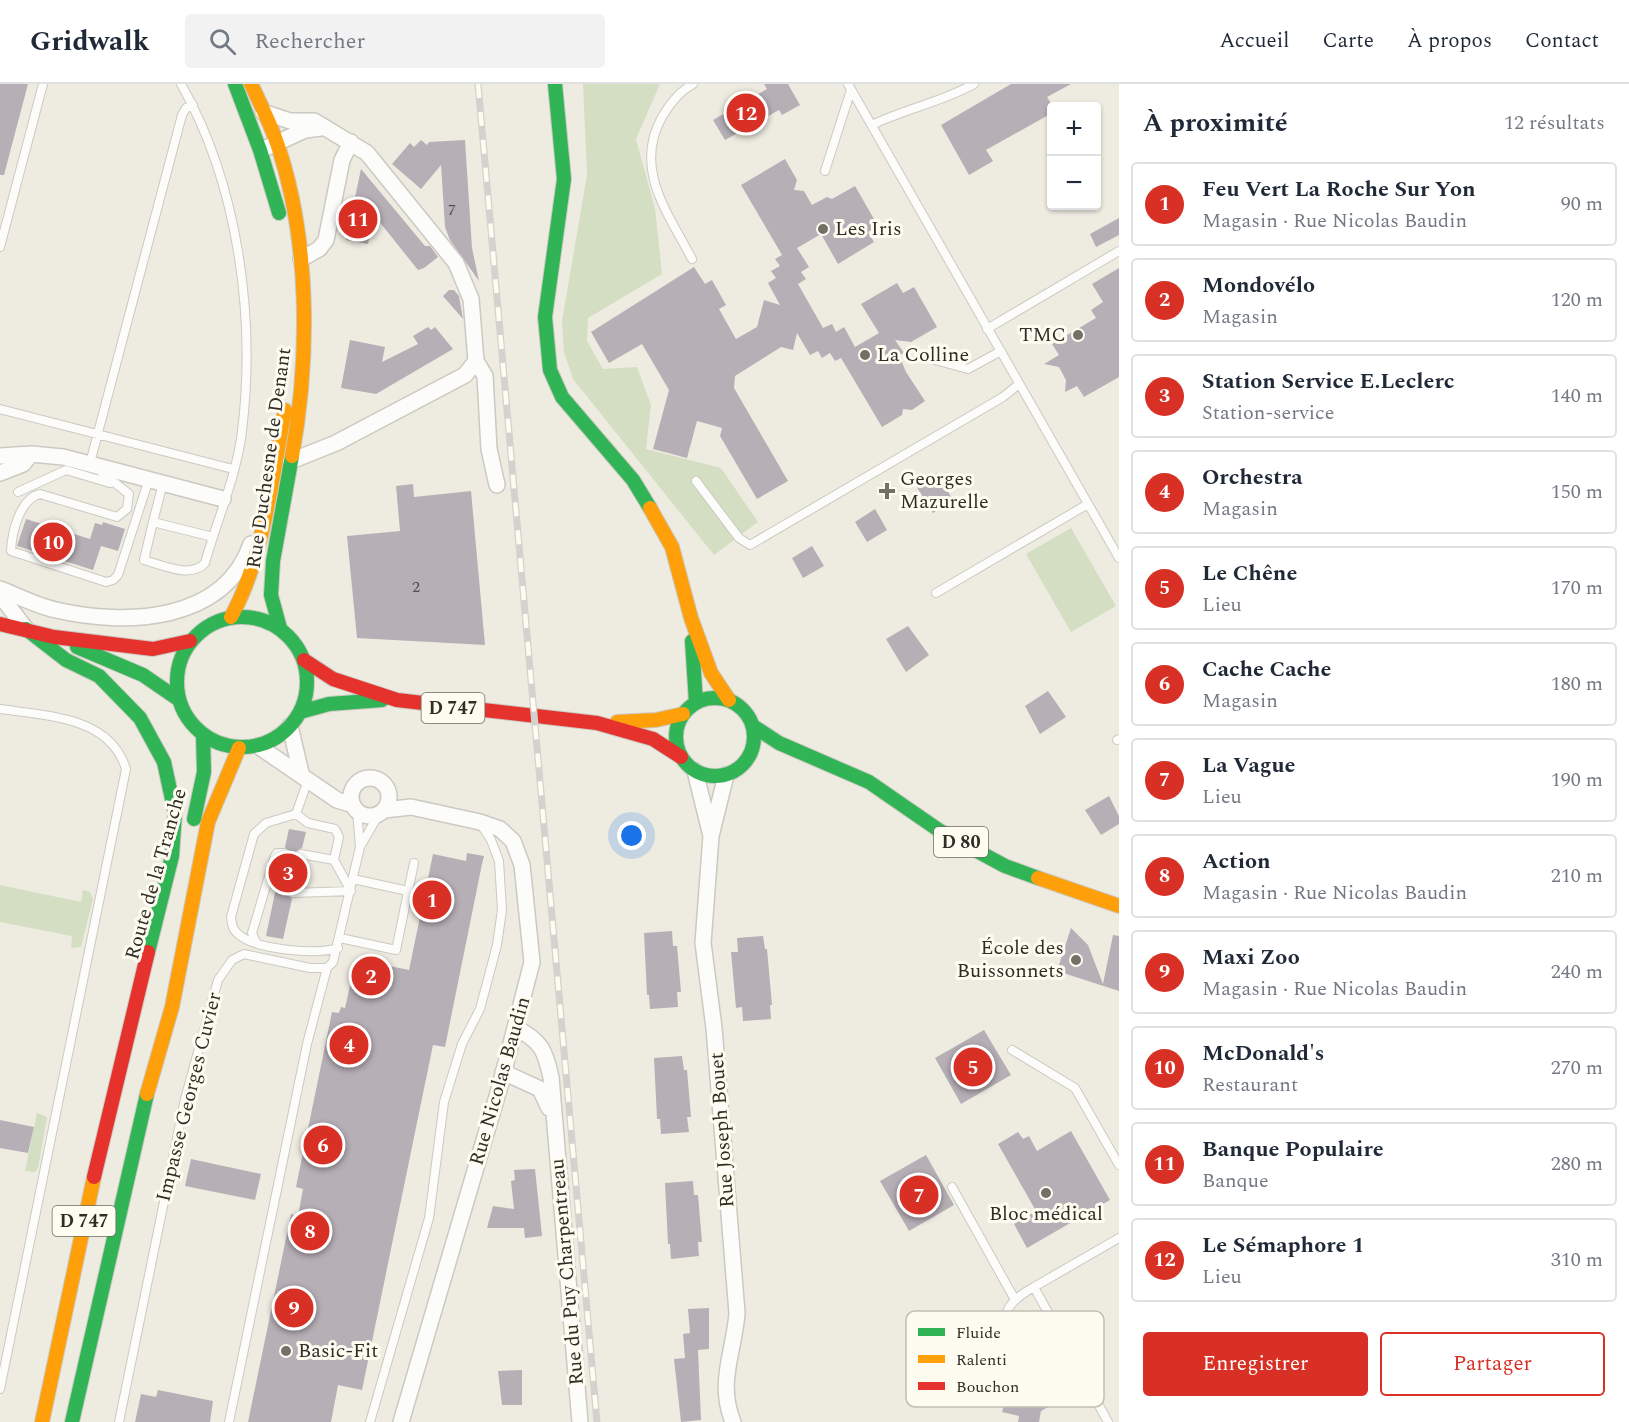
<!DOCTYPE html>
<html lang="fr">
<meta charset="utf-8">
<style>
body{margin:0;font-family:Spectral,serif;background:#f2f2f3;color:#1f2937}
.controls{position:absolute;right:18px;top:18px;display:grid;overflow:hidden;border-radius:6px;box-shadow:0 2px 4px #0004}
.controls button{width:54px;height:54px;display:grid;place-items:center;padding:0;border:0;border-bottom:2px solid #e0e1e3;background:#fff;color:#1f2937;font:30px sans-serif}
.you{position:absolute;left:632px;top:752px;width:21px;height:21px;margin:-15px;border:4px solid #fff;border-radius:50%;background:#1a73e8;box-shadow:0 0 0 9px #1a73e833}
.badge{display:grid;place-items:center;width:39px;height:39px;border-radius:50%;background:#d93025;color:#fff;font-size:20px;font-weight:700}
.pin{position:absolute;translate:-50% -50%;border:3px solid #fff;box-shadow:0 2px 6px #0006}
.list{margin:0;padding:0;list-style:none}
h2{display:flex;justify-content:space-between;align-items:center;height:78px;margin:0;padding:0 24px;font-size:26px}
h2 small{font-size:20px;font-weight:400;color:#747a83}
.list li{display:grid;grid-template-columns:39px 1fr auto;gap:18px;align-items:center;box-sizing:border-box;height:84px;margin:0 12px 12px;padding:0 12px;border:2px solid #e0e1e3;border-radius:6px}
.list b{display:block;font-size:22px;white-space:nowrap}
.list p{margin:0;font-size:20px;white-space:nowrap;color:#747a83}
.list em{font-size:20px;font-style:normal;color:#747a83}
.actions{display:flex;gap:12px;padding:18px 24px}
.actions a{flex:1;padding:14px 0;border:2px solid #d93025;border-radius:6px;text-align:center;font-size:21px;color:#d93025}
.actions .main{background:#d93025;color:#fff}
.icon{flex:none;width:33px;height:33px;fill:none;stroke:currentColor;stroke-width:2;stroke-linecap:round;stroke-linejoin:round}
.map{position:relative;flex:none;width:1119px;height:1338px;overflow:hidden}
header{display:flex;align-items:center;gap:36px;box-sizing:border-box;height:84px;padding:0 30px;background:#fff;border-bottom:2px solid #e0e1e3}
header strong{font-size:28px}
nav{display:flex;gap:33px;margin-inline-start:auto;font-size:21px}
.search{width:420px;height:54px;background:#f2f2f3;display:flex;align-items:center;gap:15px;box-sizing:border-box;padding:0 21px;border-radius:6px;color:#747a83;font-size:22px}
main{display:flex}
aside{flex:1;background:#fff}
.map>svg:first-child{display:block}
</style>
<header>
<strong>Gridwalk</strong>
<div class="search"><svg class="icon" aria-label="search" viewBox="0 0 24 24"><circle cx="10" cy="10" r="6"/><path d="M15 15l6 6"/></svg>Rechercher</div>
<nav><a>Accueil</a><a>Carte</a><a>À propos</a><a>Contact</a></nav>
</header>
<main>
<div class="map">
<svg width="1119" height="1338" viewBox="0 0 1119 1338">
<rect width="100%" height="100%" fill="#eeece1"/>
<path fill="#d3dec2" d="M583,0H660L636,55L655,125L662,190L588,234L587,257L603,285L637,283L651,321L646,365L721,384L758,438L714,471L573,295L564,268L562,237L587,91Z
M1071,444L1116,522L1071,548L1026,470Z
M0,801L81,818L83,806L90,808L93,815L81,863L71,864L72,852L0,838Z
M37,1029L47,1033L38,1084L35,1088L25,1087Z"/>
<path fill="#b6afb6" d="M0,0H28L4,91H0Z
M764,0H788L800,21L782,31L779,26L725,56L713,36L767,5Z
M1011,0H1071L1047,13L1052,21V29L986,66L993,77L969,91L941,41Z
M421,56L427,61L429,58L465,56L472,164L479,197L450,156L445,143L441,81L421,105L392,80L410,59L414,63Z
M785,75L797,96L794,106L804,107L812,121L827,113L832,115L855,102L878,142L868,148L874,158L838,180L821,150L797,164L809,183L801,188L806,195L798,200L823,244L832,240L836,248L844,243L855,263L879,249L861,220L897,199L903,209L914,203L937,243L911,258L895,256L904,269L899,271L906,288L925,317L912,326L903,325L902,331L882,343L841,274L835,277L830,269L822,274L818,267L810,271L797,249L793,266L781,263L735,292L734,304L788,397L757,415L720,352L722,344L697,337L687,374L653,365L669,306L642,260L609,279L591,248L694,183L705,200L712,196L726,221L719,225L736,255L757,243L764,216L780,221L768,199L776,194L771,187L780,182L775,175L782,171L741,101Z
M361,85L425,162H430L438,173L424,184L418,186L374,131L368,160L346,156Z
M1119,134V151L1096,163L1090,150Z
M1119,184V293L1084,313L1077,302L1065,308L1066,296L1059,283L1044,280L1059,271L1052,260L1096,234L1091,226L1103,218L1092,200Z
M449,206H454L459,212L463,235L443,212Z
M428,243L431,246L435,243L453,265L376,310L341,304L350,256L385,263L382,278L418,260L413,252Z
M937,389L953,416L933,429L916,402Z
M413,400L414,413L471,407L485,561L357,554L347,452L400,447L396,402Z
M875,425L887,446L867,458L855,438Z
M26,435L90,455L95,439L102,441L103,438L125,445L118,467L101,462L93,486L17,462Z
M812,462L824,482L803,494L792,474Z
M908,542L929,571L906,588L886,555Z
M1048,607L1066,633L1040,650L1025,622Z
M1109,712L1119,732V740L1101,751L1085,726Z
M289,745L306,748L302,764L295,768L300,776L294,803L287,809L292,815L283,855L266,852L282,775L290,770L285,763Z
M467,769L484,772L482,780L445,963L433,961L362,1306L338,1301L331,1338H248L291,1130L298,1132L303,1105L296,1103L332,928L339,929L341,923L345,924L356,875L409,886L433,770L466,777Z
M1071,844L1088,861L1103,900L1113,851L1119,852V907L1057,887Z
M672,847L673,862H677L681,908H677L678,923L650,925L649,911H647L644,849Z
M763,852L765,865H767L772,921H770L771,935L743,937L742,923L736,924L731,868H738L737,854Z
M984,946L1011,991L961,1020L935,974Z
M682,972L684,986H687L691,1033H687L689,1048L661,1050L660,1035H657L654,974Z
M0,1036L34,1043L28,1069L0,1064Z
M1071,1047L1110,1116L1027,1164L1014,1140L1036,1127L998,1060L1018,1048L1023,1055L1029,1052L1037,1067Z
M926,1071L954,1121L909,1147L880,1097Z
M191,1075L261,1090L255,1116L185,1102Z
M535,1085L542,1152L525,1154L524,1144H487L493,1122L514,1125L511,1097L515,1096L514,1086Z
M693,1097L694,1111H698L702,1158H698L699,1172L671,1175L670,1160H668L665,1099Z
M709,1224V1265L698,1266L701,1336L681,1338L674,1275L685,1274L683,1250L690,1249L688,1225Z
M1025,1282L1038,1307L1068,1290L1078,1313L1064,1321L1061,1316L1041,1327L1039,1338H1018L1019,1332L1002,1328L1013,1288L1022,1290Z
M522,1286V1321H502L498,1287Z
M158,1306L213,1317L210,1338H135L141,1310L156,1313Z"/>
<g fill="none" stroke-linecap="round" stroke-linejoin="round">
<g stroke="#cbc9c1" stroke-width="10">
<path id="lane" d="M848,0L1119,474
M872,41C905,25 942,18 974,0
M825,87L851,6
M0,163L43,0
M692,175C668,129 633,85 662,33C669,21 680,7 693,0
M987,245L1119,167
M935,276L968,285L1001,267
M0,325L233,385
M149,395L118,491L113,496L106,498L11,467C12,447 20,415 40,410L117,433L127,425L129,410L90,379L182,31L186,24L193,21
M696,397L739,454L750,461L1003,313L1019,300
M163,399L153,438L213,453
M18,408L66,386L110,399
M153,438L144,476C162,481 191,495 205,479C217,436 237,391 242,347C256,233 238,100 181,0
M936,509L1088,420
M0,625C46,632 110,632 126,685L0,1305
M1117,656L1119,655
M308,696L296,730L266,739L254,750L231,833C232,840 232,845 238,850C256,866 316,871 338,864
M296,730L308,739L335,745L339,753L334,776L301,770
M360,763L379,730
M353,795L408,807
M293,809L351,807L334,776
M340,854L396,866L414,779
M256,858L252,849L275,772L277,769H284
M1012,966L1075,1004L1119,1081
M952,1103L1014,1214
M1010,1252C997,1228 1014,1214 1034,1203
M119,1338L185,1015L218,896L232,876L244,870L310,884H327L333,878L360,763L357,727
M229,1338L307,960L327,884
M370,1338L429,1134L444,1018L462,960L480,925L497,861L502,826L499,777L491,756L482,742
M1108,1338L1034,1203L1119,1154"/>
</g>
<g stroke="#cbc9c1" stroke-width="18">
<path id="street" d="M263,28L290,37H314L367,69L456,179L471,215L476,277L485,292L489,365L497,401
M268,63L305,46L321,44
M301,175L319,165L326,156L342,76L351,58
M0,372L31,370L63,373L223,415
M291,377L336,359L465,291L476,277
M0,389L23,380L31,370
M0,505C18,512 37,522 56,526C125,542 224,539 251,460
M0,511L26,545
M290,642L301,689
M258,662L337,716L353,721
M695,687L711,752L726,691
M351 713a19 19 0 1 1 38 0a19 19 0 1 1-38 0Z
M384,726L411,723L480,738L500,745L513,757L522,781L532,878L500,1002L401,1338
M711,752L703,859L714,944L737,1229C734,1269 717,1298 733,1338
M516,944C541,957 545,966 551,993L580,1338
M503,988L540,1005L549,1024"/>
</g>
<g stroke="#cbc9c1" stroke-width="16">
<path id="fast" d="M235,0L260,66L279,129
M555,0L564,95L545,233L550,286L562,313L633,396L650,424
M177 598a65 65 0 1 1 130 0a65 65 0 1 1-130 0Z
M280,544L271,511L273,477L292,372
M26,545L66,576L99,592L140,634L164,678L175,729L172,772L148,868
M692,557L696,619
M77,563L143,591L178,615
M676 653a39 39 0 1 1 78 0a39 39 0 1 1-78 0Z
M300,628L329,620L382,616
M753,642L779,659L869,698L940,747L1005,782L1038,794
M194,735L204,688L203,651
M72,1338L147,1010"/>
</g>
<g stroke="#cbc9c1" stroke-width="16">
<path id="slow" d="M251,0C260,19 270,39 277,59C310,156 310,273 292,372
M650,424L672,463L691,534L711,589L729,616
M231,533C265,471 271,395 285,326
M617,638L656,636L683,630
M1038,794L1119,822
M147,1010L172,923L208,738L239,664
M42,1338L94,1093"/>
</g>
<g stroke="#cbc9c1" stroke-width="16">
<path id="jam" d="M0,540L54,553L153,565L190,557
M304,576L333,595L397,616L597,639L653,655L681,673
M94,1093L148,868"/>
</g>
<use href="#lane" stroke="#fcfcfa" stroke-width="8"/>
<use href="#street" stroke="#fcfcfa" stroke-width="15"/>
<use href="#fast" stroke="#30b455" stroke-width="14"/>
<use href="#slow" stroke="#ff9f0a" stroke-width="14"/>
<use href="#jam" stroke="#e5322d" stroke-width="14"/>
<g stroke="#d3d2ce" stroke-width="7">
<path id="rail" d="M478,0L597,1338"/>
</g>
<use href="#rail" stroke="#fefcf1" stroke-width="4.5" stroke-dasharray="14" stroke-linecap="butt"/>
</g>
<g fill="#727067" stroke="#fefcf1" stroke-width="2">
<circle cx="823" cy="145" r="6"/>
<circle cx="1078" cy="251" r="6"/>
<circle cx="865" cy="271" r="6"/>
<path d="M884 398h6v6h6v6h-6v6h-6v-6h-6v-6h6z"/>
<circle cx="1076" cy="876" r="6"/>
<circle cx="1046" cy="1109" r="6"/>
<circle cx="286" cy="1267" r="6"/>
</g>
<g text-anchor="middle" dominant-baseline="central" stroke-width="6" stroke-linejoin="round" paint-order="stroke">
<g font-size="16" fill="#514e4a">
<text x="452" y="126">7</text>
<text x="416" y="503">2</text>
</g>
<g fill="#fefcf1" stroke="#6d6b63" stroke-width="1.5">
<rect x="421.5" y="609" width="63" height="30" rx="4.5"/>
<rect x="934" y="743" width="54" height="30" rx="4.5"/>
<rect x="52.5" y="1122" width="63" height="30" rx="4.5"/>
</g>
<g font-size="18" font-weight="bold" fill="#2f2d26">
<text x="453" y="624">D 747</text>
<text x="961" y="758">D 80</text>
<text x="84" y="1137">D 747</text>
</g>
<g font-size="20" fill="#2f2d26" stroke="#fefcf1" text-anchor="start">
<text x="835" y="145">Les Iris</text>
<text x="1066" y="251" text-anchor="end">TMC</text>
<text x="877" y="271">La Colline</text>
<text x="900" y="395">Georges<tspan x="900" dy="23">Mazurelle</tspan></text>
<text x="1064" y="864" text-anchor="end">École des<tspan x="1064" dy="23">Buissonnets</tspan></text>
<text x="1046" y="1130" text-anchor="middle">Bloc médical</text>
<text x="298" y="1267">Basic-Fit</text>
</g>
<g font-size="20" fill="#2f2d26" stroke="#fefcf1">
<text transform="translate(269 374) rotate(-82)">Rue Duchesne de Denant</text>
<text transform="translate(156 790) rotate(-74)">Route de la Tranche</text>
<text transform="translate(500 997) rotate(-74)">Rue Nicolas Baudin</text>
<text transform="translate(189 1013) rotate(-76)">Impasse Georges Cuvier</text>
<text transform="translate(722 1046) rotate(-94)">Rue Joseph Bouet</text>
<text transform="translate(567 1188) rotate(-95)">Rue du Puy Charpentreau</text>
</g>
</g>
<rect x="906" y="1227" width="198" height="96" rx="9" fill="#fefcf1" stroke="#c0beb4" stroke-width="1.5"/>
<rect x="918" y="1244" width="27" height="8" fill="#30b455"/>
<rect x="918" y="1271" width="27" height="8" fill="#ff9f0a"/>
<rect x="918" y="1298" width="27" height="8" fill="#e5322d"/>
<g font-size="16" fill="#2f2d26">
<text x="956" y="1254">Fluide</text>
<text x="956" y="1281">Ralenti</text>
<text x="956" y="1308">Bouchon</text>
</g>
</svg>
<div class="controls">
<button>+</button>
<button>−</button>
</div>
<div class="you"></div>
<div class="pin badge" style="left:432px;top:816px">1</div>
<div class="pin badge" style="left:371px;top:892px">2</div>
<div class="pin badge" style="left:288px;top:789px">3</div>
<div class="pin badge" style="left:349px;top:961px">4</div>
<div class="pin badge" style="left:973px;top:983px">5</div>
<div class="pin badge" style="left:323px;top:1061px">6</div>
<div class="pin badge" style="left:919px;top:1111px">7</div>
<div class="pin badge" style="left:310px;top:1147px">8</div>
<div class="pin badge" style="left:294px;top:1224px">9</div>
<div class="pin badge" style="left:53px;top:458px">10</div>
<div class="pin badge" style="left:358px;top:135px">11</div>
<div class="pin badge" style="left:746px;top:29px">12</div>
</div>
<aside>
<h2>À proximité<small>12 résultats</small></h2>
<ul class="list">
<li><span class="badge">1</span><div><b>Feu Vert La Roche Sur Yon</b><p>Magasin · Rue Nicolas Baudin</p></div><em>90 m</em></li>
<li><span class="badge">2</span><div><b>Mondovélo</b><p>Magasin</p></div><em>120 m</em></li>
<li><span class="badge">3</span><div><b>Station Service E.Leclerc</b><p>Station-service</p></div><em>140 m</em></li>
<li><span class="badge">4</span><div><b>Orchestra</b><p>Magasin</p></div><em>150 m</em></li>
<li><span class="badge">5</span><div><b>Le Chêne</b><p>Lieu</p></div><em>170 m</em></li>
<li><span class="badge">6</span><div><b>Cache Cache</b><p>Magasin</p></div><em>180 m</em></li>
<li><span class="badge">7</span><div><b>La Vague</b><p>Lieu</p></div><em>190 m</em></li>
<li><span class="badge">8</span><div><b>Action</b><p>Magasin · Rue Nicolas Baudin</p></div><em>210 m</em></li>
<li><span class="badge">9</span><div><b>Maxi Zoo</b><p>Magasin · Rue Nicolas Baudin</p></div><em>240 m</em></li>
<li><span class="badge">10</span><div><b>McDonald's</b><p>Restaurant</p></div><em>270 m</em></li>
<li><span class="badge">11</span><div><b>Banque Populaire</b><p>Banque</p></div><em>280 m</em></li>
<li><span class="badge">12</span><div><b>Le Sémaphore 1</b><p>Lieu</p></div><em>310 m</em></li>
</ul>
<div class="actions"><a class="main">Enregistrer</a><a>Partager</a></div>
</aside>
</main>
